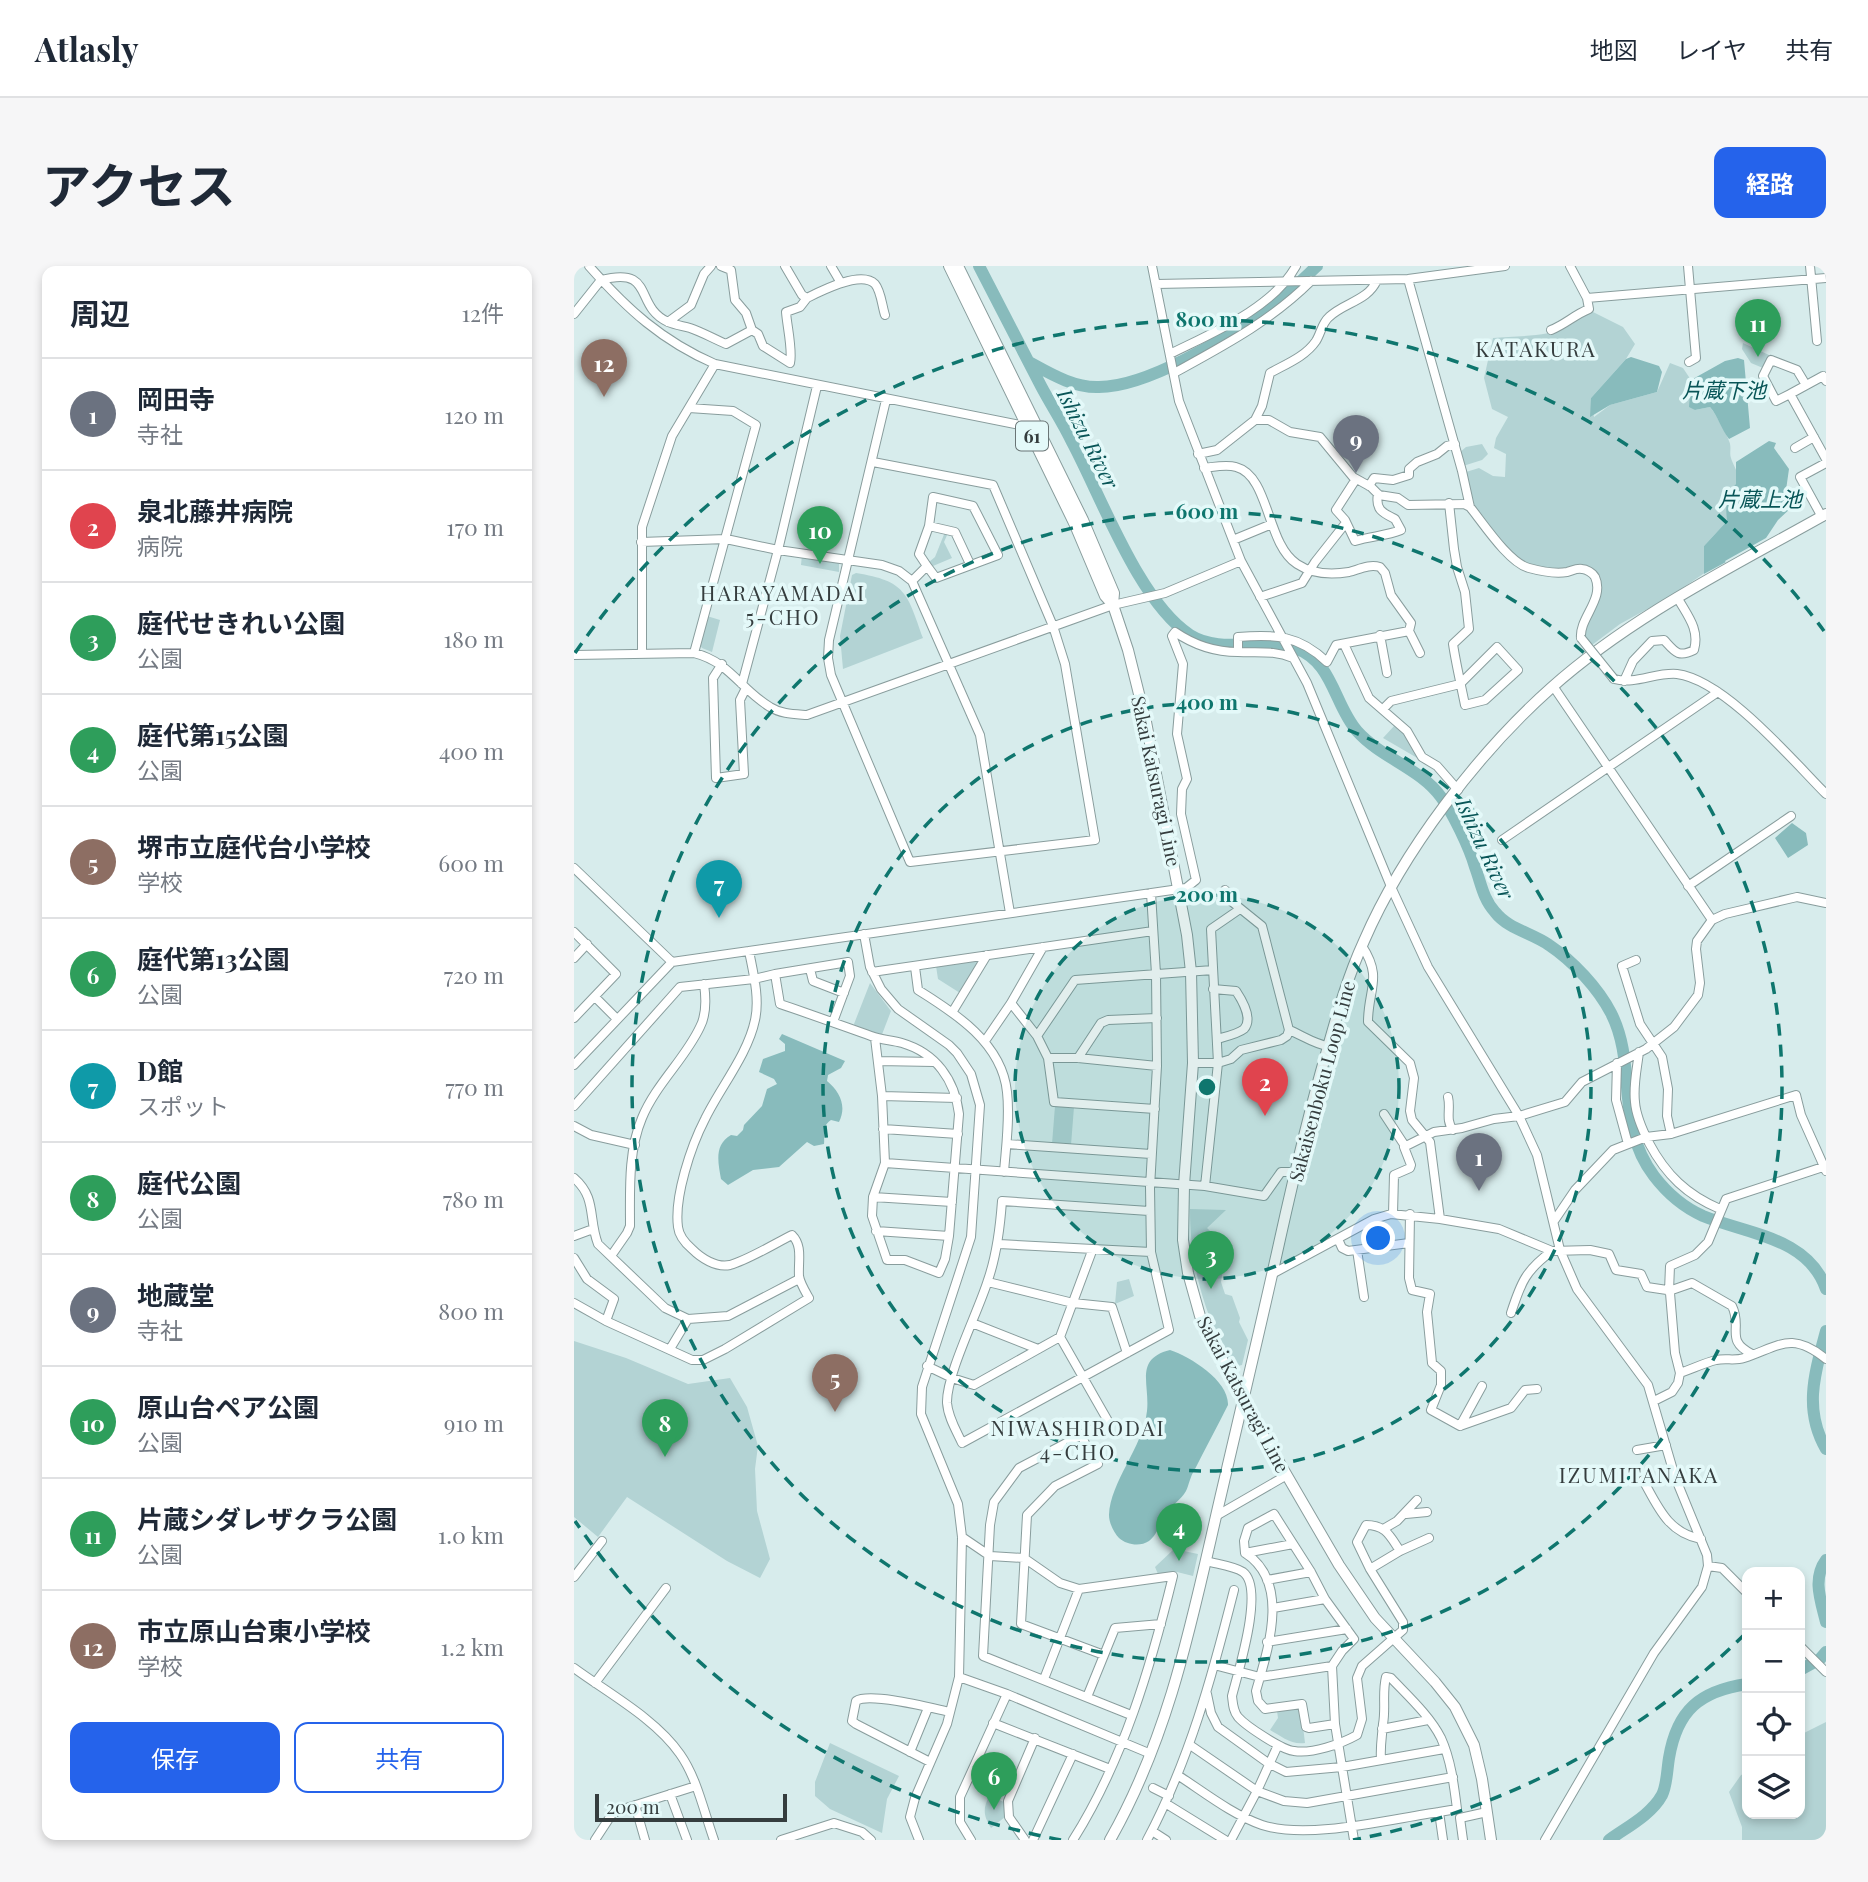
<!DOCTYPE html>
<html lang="ja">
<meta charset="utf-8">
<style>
body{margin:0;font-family:"Playfair Display","Noto Sans JP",serif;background:#f6f6f7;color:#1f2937}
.controls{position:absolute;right:21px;bottom:21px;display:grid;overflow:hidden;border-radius:14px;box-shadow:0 4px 10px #0003}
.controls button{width:63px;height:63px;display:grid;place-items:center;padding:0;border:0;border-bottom:2px solid #e0e1e3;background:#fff;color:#1f2937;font:35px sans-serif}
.scale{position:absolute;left:21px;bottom:18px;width:192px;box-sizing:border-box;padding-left:7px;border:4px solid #353d3e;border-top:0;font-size:19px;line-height:24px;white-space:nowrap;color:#353d3e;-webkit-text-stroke:5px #e4f9f9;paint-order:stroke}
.you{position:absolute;left:805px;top:973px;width:24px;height:24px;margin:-18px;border:5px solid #fff;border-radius:50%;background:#1a73e8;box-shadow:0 0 0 10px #1a73e833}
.badge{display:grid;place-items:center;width:46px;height:46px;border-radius:50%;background:#2563eb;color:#fff;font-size:23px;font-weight:700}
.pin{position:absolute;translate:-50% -58px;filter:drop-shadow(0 2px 4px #0008)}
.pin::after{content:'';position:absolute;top:37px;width:24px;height:21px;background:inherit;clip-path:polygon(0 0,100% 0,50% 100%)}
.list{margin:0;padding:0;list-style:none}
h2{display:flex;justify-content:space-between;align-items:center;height:91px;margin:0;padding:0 28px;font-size:30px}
h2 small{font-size:23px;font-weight:400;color:#747a83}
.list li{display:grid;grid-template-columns:46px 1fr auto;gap:21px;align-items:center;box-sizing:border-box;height:112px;padding:0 28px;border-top:2px solid #e0e1e3}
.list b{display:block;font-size:26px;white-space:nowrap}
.list p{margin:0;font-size:23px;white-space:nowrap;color:#747a83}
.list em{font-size:23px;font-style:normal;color:#747a83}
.actions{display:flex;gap:14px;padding:21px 28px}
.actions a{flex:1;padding:16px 0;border:2px solid #2563eb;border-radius:14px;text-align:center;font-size:24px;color:#2563eb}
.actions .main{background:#2563eb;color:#fff}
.icon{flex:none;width:38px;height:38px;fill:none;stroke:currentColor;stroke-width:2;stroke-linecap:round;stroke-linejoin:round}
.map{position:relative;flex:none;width:1252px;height:1574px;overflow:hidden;border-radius:14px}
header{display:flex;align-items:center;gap:42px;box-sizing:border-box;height:98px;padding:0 35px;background:#fff;border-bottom:2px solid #e0e1e3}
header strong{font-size:33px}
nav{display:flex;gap:38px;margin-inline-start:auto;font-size:24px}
.intro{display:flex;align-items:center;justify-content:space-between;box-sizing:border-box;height:168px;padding:0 42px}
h1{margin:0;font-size:49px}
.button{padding:18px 32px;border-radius:14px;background:#2563eb;color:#fff;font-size:24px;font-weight:700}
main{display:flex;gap:42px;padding:0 42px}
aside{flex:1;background:#fff;border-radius:14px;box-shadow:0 4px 10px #0003}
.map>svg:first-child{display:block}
</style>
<header>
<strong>Atlasly</strong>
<nav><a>地図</a><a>レイヤ</a><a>共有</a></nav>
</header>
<div class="intro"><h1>アクセス</h1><a class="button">経路</a></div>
<main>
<aside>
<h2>周辺<small>12件</small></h2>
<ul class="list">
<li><span class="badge" style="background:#6b7280">1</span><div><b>岡田寺</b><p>寺社</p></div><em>120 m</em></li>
<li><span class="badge" style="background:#e0444e">2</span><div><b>泉北藤井病院</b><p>病院</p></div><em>170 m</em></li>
<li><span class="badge" style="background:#2e9e5b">3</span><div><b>庭代せきれい公園</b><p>公園</p></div><em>180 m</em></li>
<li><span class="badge" style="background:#2e9e5b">4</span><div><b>庭代第15公園</b><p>公園</p></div><em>400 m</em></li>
<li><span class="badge" style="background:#8d6e63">5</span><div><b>堺市立庭代台小学校</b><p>学校</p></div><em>600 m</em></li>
<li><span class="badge" style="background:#2e9e5b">6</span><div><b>庭代第13公園</b><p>公園</p></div><em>720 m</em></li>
<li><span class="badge" style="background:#0f9aa8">7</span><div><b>D館</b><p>スポット</p></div><em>770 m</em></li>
<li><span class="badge" style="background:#2e9e5b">8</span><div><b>庭代公園</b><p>公園</p></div><em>780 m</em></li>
<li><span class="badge" style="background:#6b7280">9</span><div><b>地蔵堂</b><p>寺社</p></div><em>800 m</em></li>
<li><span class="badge" style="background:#2e9e5b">10</span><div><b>原山台ペア公園</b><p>公園</p></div><em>910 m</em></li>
<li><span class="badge" style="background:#2e9e5b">11</span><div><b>片蔵シダレザクラ公園</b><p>公園</p></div><em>1.0 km</em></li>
<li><span class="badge" style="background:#8d6e63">12</span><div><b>市立原山台東小学校</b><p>学校</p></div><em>1.2 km</em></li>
</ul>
<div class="actions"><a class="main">保存</a><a>共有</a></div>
</aside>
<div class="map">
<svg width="1252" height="1574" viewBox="0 0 1252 1574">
<rect width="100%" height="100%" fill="#d7ecec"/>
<path fill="#b3d3d4" d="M1017,45L1049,61L1061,78L1052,93L1017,132L1020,151L1036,139L1083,126L1096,97L1109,102L1117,114L1115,130L1121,144L1136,141C1140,145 1154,170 1155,175C1158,181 1155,187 1157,192C1159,200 1167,208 1162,218C1155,233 1151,237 1153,255L1130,280L1132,306L1097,330L1046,358L1018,379L1010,369V362L1025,316L1002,300C988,303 967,304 953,298C939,292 912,256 901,242L899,233L895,228L892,206L905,202L919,210L931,211L932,188L920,182L922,172L934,151L918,143L910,112L919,72C940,70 975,71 993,61C1002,56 1007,49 1017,45Z
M1169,77L1195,89L1189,102L1177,97L1168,83Z
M908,178L914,188L908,194L889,200L885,187L892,181Z
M371,266L374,267L370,276L378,292L359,300L355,296L361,291Z
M228,289L265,295V306L227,299Z
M282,307C332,315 333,327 349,372L269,403L266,370L278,309Z
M133,350L146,354L138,386L128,382L125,378Z
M821,459L830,467L845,493L809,472Z
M403,694L405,696L386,727L364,713L362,700Z
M296,717L317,745L307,771L282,762L280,758Z
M481,840L500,841L497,879L478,878Z
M616,943L652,944L633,962L657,985L648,989L640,1005L649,1003L647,1016L651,1028L658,1030L666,1052L665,1056L674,1074L668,1099L658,1101C631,1048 616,1003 616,943Z
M555,1013L560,1030L541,1038L543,1016Z
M0,1075L52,1092L114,1118L156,1112L173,1141L184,1180L181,1203L183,1245L196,1293L186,1312L153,1295L53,1231L24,1271L0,1251Z
M600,1283L624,1288L619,1310L603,1306L584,1308L581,1301Z
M724,1442L727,1444L731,1477C717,1479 707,1470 696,1464L704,1452L703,1445Z
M1252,1456V1574H1168V1561L1155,1526L1167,1509L1173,1506V1548H1226V1469Z
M256,1477L325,1510L313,1533L308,1567L256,1543L241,1530V1516Z
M415,1530L430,1536L431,1551L417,1562C409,1549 409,1543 415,1530Z"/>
<path fill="#88bbbc" d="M1057,91L1085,100L1088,106L1083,126L1036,139L1016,151L1017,132L1052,93Z
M1164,92L1170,94L1176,162L1155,173C1147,163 1144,150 1136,141L1121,144L1115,141L1117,114L1151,95Z
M1195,175L1202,177L1200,182L1215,203L1212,224L1221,234L1218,241L1204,254L1192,272L1151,295L1158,308L1130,325V280L1153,255C1151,241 1152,228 1162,218V196Z
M1218,557L1232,567L1234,579L1214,592L1201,572Z
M208,768L271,795L267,802L254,809L253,815C266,826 273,840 265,856L257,854C247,861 251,868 250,878L240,880L233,876L205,901L179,904L154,919L147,913C144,896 140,879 157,869L163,870L169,864L170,859L188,840L193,823L203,818L200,813L185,806L189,793L211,785V778L205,773Z
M596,1084C617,1091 655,1115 654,1139C643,1161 631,1183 620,1205C616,1211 615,1219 612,1225C607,1234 597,1239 591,1249C587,1257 582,1270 575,1275C566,1281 553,1279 545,1272C540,1267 535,1257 535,1249C536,1216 569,1181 573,1145C576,1118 560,1093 596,1084Z"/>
<path fill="#d7ecec" d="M1152,296L1159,309L1128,327V309Z"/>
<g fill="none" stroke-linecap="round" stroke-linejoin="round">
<path stroke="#88bbbc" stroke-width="12" d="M405,0C426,40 446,80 467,120C477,139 489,157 498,176C527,230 565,336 616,369C648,389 687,370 721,382C759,395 760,439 783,465C807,492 846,502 867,531C878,545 896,583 901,601C907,617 909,633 921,646C934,663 958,667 975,679C999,695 1024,722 1037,747C1064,800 1040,857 1080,910C1093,927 1109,941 1129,950C1173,968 1234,971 1252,1023
M455,96C477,108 500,122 525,121C573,121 651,73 690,46C709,33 726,16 743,0
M1252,1065C1241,1106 1229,1143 1252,1183
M1252,1294C1238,1313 1247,1335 1252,1356
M1226,1404L1246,1393L1252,1386
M1035,1574C1053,1561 1077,1549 1088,1529C1093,1519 1093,1504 1095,1492C1103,1444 1126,1425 1173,1418"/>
<g stroke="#899d9d" stroke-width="10">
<path id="minor" d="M15,0C53,43 88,75 141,98L456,161
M147,0L157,4L161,34L172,47L178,64L184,68L189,80L216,97C219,85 213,60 212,46L226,41L233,32L228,29L211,0
M257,0L267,17
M578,0L605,135L667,295L733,417L818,623L854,701L945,850L963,889L986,984L1003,1023L1074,1119L1101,1211L1133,1289L1134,1300L1128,1321L1080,1387L971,1574
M1114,0L1122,92L1115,96
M1236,0L1243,75
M834,13L888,205L896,241
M582,18L834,13L931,0
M233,32C247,25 287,4 301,18C307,25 308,40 311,49
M1013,32L1252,12
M0,48L27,14C82,0 59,40 94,56C101,59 109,60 116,62C128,66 140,73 152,78L178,64
M94,56L117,39L130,8L137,0
M977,64C992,58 1000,49 1015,43L1013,32L996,0
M596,88C638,67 699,42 722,0
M600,107C649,80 697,55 737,15
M1252,115L1249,110L1216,128L1252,193
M1216,128L1202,135L1189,110L1197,94L1223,104L1232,119
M115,142L159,145L182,159L120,387
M681,154H695L716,166L746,171L779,211L797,221L805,229L824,232L834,239L890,238L896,241C909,257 935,297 955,302C966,305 981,308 993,306C998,305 1002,302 1008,303C1012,303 1019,307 1021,311C1031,333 1005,352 1007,372
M1221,182L1240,171
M624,188L643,184L681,154L688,140L696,107C712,98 731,91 742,75C747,67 748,57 755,51C771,36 794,35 803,14
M299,196L419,219L479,360L491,398L521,574L336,596L257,409L254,392L255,374L312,134
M630,202C640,201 652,198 662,201C696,210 692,278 723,298C738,308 757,309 775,306C786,303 795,298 806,301L811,307L817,329L837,357L835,365L762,379L753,396C725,369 701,368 664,371V386
M782,213L762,244L771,254L781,275C797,270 812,270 827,264L821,253C809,247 801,244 804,228
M795,220L800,212L819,214L835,209V203L843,196L863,188L873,180L881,178
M1248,251L1226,211L1252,197
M355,260L381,266L396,298
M659,274L698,258
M67,276L152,273L204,284L308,299L325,305L338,315L406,469L436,647
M338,315L353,300L362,312L424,289L399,240L359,231L355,260L345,288L353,300
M686,331L728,317L741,296L771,258
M835,365L846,387
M806,369L813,407
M770,378L795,432L833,465L848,491L863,500L884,524
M68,388V261L98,170L141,98
M0,389L120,387C156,396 166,423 196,441C207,448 220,448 233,449L539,339L591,327L667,295
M148,398L139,412L142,512L170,508L166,434L172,422
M1040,413C1061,419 1082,406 1103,408C1151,414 1219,495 1252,528
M1050,415L1059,395L1078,375L1090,374C1101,386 1104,392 1120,384C1126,363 1113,349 1103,331
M168,418L204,284L243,120
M979,420L1138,654
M809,443L817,435L886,418L923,381L944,404L911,434L891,439C887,419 882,398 879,378L895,363L891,326L883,301L880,283L875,237
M928,574L1144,426
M0,602L98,696
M1114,620L1217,550
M0,666L42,708L0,752
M290,668L296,701L307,723L324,743L375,779L383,787L397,808L406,839L397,971L348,1121L347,1148L384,1238L388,1271L385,1411L373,1458L341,1532L336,1551L345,1574
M788,680C809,712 794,723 794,756L836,797L840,812L836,845L838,854L856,876L866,953
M0,692L13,678
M1062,694L1048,700L1066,758L1088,791L1094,823L1093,850L1097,868
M341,701L344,724C381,747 428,777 433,826C436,852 432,880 430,906
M236,703L239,715L270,727
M298,706L579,665
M201,708L206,738C236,748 266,759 297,770C307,774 318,774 328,777C362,787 381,814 385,848L375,970L371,993L365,1007L331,994H313L298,950L299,931L311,897L308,830L301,772
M639,723L662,725C668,734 679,753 670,763C664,768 650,771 643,773
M21,731L43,753
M437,737L463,770L474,792L480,836L581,843
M379,745L413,689
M715,764C728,769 740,778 754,780
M463,770L501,714L639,704
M411,775L437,737L469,681
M1065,786C1063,803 1059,819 1061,836C1062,850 1069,865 1075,877C1092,909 1113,929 1146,943
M474,792H504L583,800
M504,792L527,757L534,754L583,752
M304,795L360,796
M619,797H644L657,793L667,784L707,774L713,770L715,764L688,660L657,635L651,624
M1043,797L1042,834L1054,878
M0,799L98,696L612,622L622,614L607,548L608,523L613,513L603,468L609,398L598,370L601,366C620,379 641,386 664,386C684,387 700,384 719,392
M308,830L383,832
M874,831C877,843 871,854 879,864
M0,840L106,721L180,713L201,708L274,696L276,710L259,756
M810,848L831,880
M0,860L17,869L61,879
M309,863L384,868
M433,878L577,888
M311,897L631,920L690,930L707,906H720
M0,912C23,932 14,952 24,978L91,1042L114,1053L154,1050L225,1013
M631,920L644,797L637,663L666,643
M299,931L378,936
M575,945L428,935C426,963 423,988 414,1014C405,1044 372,1109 373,1137C374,1151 382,1164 388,1177L595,1064L577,986L576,921L583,800L582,708L577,627
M819,948L820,909L836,902L837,899L830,881L860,866L888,862L920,853L945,850L991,836L1008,816L1072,783L1100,761L1124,729L1126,717L1122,683L1123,675L1138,654L1151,648L1223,631L1252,637
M836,948L835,1012L838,1024L856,1028L853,1046L858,1097L867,1105V1119L857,1144L886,1160L908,1120
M980,955L1001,924L1039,884L1072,871L1097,868L1222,829L1227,849L1252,905
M302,965L375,970
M0,970L19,963
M764,973L768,982L774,985L835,977
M425,978L577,986
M783,984L790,1031
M37,990L53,967L56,960C56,924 54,885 68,852C82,818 111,793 126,761C133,748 132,732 130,718
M0,992L13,1013L40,1033L32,1055L118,1094H129L151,1083L235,1032C231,1025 226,1017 225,1010C224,995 229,980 218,969C200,978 174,994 156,999C142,1002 127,992 118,983C111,977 105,970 104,961C100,931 117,880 131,853C146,822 174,788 181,754C186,732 179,706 175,685
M698,1008L800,953L817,948L866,953L925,963L978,985L1016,984L1035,988L1042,1004L1067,1008L1073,1021L1093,1024L1096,1027L1101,1087L1106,1107L1104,1117L1098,1126L1080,1135
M414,1016L499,1037L538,1041L553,1087
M0,1037L32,1055
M937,1047C947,1016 952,1004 978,985
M398,1057L464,1083
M486,1071L534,1155L445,1202L420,1236L416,1259L409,1390L557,1449
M96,1083L114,1053
M1178,1088C1150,1074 1169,1062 1158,1040L1118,1017L1095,1025L1096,1000L1121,989L1134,976L1152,933L1252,900
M353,1100L378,1112L400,1119L486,1071L518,985
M1106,1107C1118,1103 1130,1097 1142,1094C1152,1092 1161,1095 1170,1092C1206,1080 1217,1065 1252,1093
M886,1160L937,1142L951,1124L963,1123
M507,1168L513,1182L524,1198L481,1220L453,1249L447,1358L530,1389
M1063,1184L1092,1179
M1069,1214C1084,1241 1094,1267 1127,1273
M832,1248L853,1246
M642,1250L713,1209
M811,1262L823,1255L843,1234
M388,1271L416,1290L450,1292L486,1317L505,1323L599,1310C577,1400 549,1495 499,1574
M671,1287L719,1278
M632,1295C642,1298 660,1300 669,1306C691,1322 664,1406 658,1430C659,1438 659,1445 664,1451C672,1460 708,1484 720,1485C738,1488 767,1478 783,1469L788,1453L783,1412L788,1400L829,1364V1356L796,1303L783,1276L792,1259C812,1259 816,1270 826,1285
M1134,1300L1148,1302L1173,1327
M796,1303L826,1285L855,1272
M0,1311L28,1275
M693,1314L737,1306
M699,1342L751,1333
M693,1376L773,1363
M1226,1380L1252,1406
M640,1399L686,1411L758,1400L761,1458L780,1574
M758,1400L768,1385L780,1373L751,1333L737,1306L700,1248L674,1262L670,1275L671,1287C717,1316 694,1383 682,1425L684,1435L691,1443L728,1438L732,1461L735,1462L761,1458
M0,1402C34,1427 82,1453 106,1488C123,1512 130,1546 140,1574
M385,1411L433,1428L577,1488
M470,1413L505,1323
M21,1417L92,1322
M633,1428L637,1447L644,1461L694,1497L712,1506L768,1501L870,1483
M513,1431L541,1362L587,1358
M419,1457L536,1503
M808,1463L854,1454
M616,1479L683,1525L710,1535L733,1537L879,1511
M336,1486L354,1442
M807,1494C806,1480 808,1471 809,1458C812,1442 808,1427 812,1411L817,1412C834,1430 856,1450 867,1472C877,1494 880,1519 883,1543L865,1546
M356,1496L282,1458L278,1455L282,1435C296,1426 357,1442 376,1446
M605,1510C631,1527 659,1549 688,1559C734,1574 816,1553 865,1546L869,1574
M579,1522L595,1530
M96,1528L113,1574
M591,1537L651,1574
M61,1539L71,1574
M578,1565L592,1574
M21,1574L38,1548L46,1544L122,1520
M207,1574L260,1557L288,1566L297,1574
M397,1574L386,1556V1531L433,1428
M451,1574L435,1551L434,1535L461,1472
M459,1574L499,1488
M573,1574C615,1495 638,1411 660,1324
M657,1574L683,1525L704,1479
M889,1574L886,1552L913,1546"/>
</g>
<g stroke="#899d9d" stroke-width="12">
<path id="major" d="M375,0L501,259L531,330L539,339
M384,0L509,254L540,327L539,339L554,384L572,456L613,669L617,706L619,797L610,919L609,974L614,1007L626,1050L669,1134L765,1299L801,1352L861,1416L881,1441L900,1479L908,1513L917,1574
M536,1574C599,1463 620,1343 649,1220C668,1138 688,1055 706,973C720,910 734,849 752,788C763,749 773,712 790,675C829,585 904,487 977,422C1059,349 1158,301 1252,248"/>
</g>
<use href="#minor" stroke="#fff" stroke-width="8"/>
<use href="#major" stroke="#fff" stroke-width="10"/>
<g stroke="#899d9d" stroke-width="10" stroke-linecap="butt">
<path id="minor-bridge" d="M1007,372L1040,413"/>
</g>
<use href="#minor-bridge" stroke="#fff" stroke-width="8"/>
</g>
<circle cx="633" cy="821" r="192" fill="#0f766e" fill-opacity=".12"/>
<g fill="none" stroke="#0f766e" stroke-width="3.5" stroke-dasharray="12 9">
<circle cx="633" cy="821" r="192"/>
<circle cx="633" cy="821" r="384"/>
<circle cx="633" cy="821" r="575"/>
<path d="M1171 1368A767 767 0 0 1 779 1574M487 1574A767 767 0 0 1 1 1255M1 387A767 767 0 0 1 1250 365"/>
</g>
<g text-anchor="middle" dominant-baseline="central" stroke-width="7" stroke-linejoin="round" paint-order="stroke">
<rect fill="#e4f9f9" stroke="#6a7576" stroke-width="2" x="442" y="155.5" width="32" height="29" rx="5"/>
<g font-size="18" font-weight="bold" fill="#353d3e">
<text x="458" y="170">61</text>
</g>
<g font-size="19" fill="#353d3e" stroke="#e4f9f9">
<text transform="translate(583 515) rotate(78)">Sakai Katsuragi Line</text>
<text transform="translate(747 815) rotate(-75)">Sakaisenboku Loop Line</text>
<text transform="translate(670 1128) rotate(62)">Sakai Katsuragi Line</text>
</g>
<g font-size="21" letter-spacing="2" fill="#353d3e" stroke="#e4f9f9">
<text x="962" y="82">KATAKURA</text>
<text x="209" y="326">HARAYAMADAI<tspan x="209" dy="24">5-CHO</tspan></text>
<text x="504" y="1161">NIWASHIRODAI<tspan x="504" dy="24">4-CHO</tspan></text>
<text x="1065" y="1208">IZUMITANAKA</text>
</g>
<g font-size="21" font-style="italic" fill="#085557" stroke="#e4f9f9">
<text x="1150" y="123">片蔵下池</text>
<text transform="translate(515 172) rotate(63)">Ishizu River</text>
<text x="1186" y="232">片蔵上池</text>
<text transform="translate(912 582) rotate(65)">Ishizu River</text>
</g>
</g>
<circle cx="633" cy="821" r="10" fill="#0f766e" stroke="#e4f9f9" stroke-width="3.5"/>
<g font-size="21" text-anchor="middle" font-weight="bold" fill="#0f766e" stroke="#e4f9f9" stroke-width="7" stroke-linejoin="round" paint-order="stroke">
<text x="633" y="61">800 m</text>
<text x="633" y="253">600 m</text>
<text x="633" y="444">400 m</text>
<text x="633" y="636">200 m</text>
</g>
</svg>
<div class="controls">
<button>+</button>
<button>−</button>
<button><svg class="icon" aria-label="locate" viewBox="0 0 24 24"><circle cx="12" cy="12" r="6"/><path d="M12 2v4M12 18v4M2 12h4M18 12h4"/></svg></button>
<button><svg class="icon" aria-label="layers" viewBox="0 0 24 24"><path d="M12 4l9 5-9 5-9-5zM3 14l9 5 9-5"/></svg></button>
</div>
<div class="scale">200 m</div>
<div class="you"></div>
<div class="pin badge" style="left:905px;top:925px;background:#6b7280">1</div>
<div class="pin badge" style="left:691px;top:850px;background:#e0444e">2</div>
<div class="pin badge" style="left:637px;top:1023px;background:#2e9e5b">3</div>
<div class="pin badge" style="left:605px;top:1295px;background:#2e9e5b">4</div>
<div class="pin badge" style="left:261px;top:1146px;background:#8d6e63">5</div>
<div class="pin badge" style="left:420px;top:1544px;background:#2e9e5b">6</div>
<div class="pin badge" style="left:145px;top:652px;background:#0f9aa8">7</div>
<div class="pin badge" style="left:91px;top:1191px;background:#2e9e5b">8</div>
<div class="pin badge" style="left:782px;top:207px;background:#6b7280">9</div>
<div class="pin badge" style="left:246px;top:298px;background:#2e9e5b">10</div>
<div class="pin badge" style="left:1184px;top:91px;background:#2e9e5b">11</div>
<div class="pin badge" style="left:30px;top:131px;background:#8d6e63">12</div>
</div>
</main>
